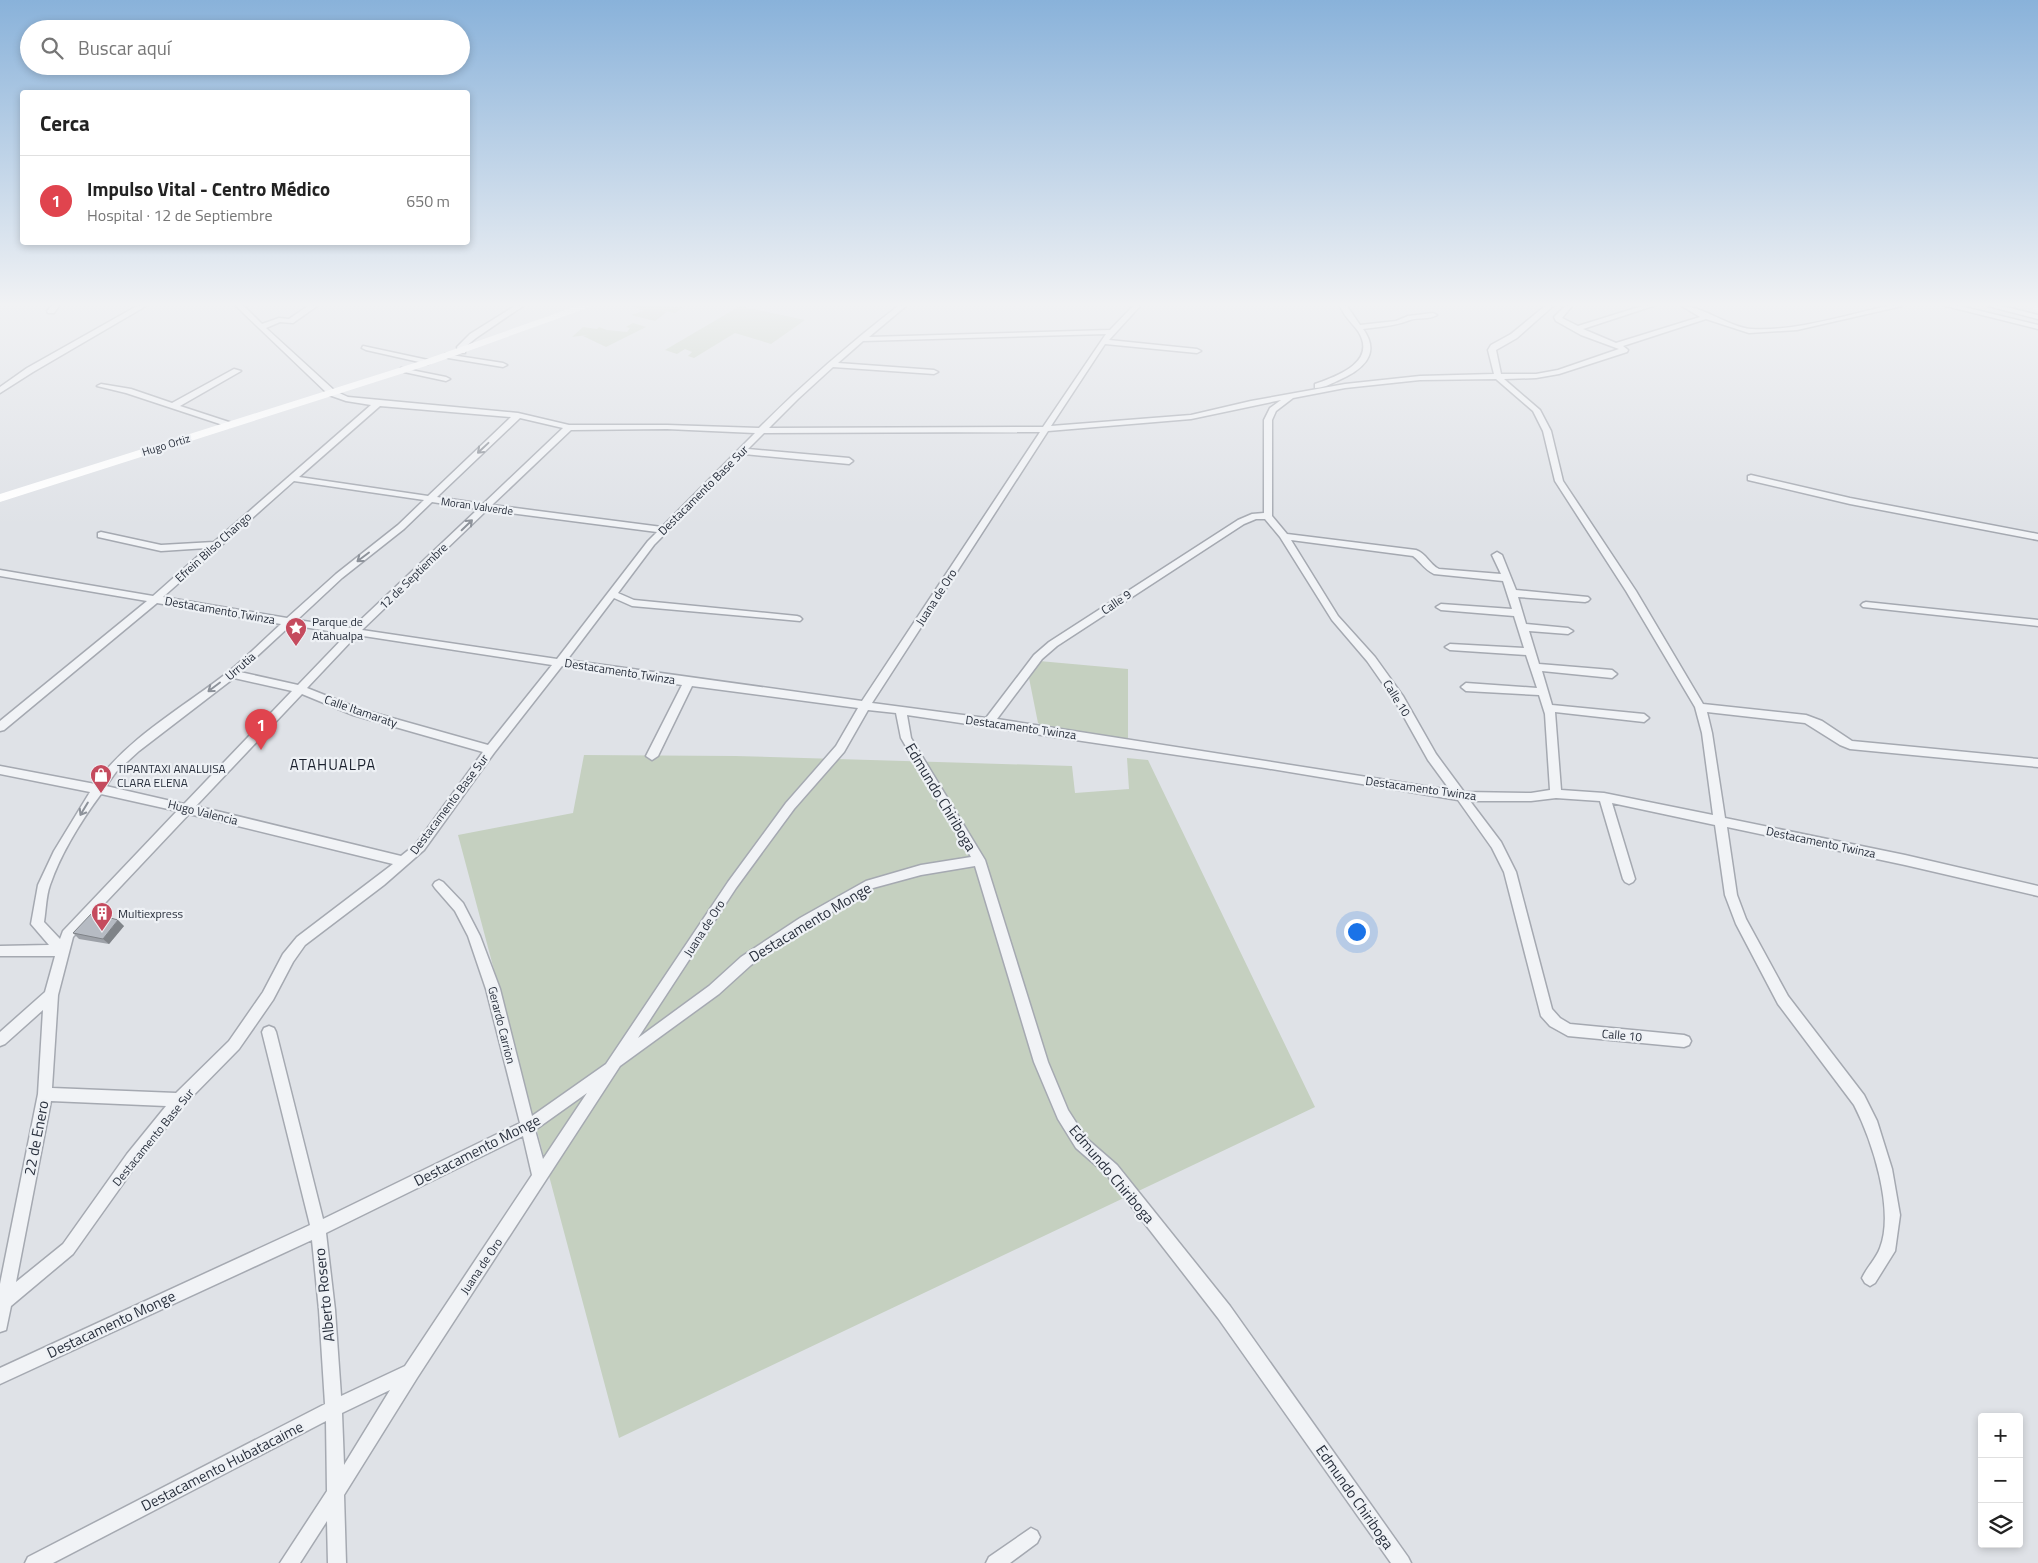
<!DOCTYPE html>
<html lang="es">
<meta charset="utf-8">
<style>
body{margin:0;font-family:"Titillium Web",sans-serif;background:#f6f6f6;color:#222}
.controls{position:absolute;right:15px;bottom:15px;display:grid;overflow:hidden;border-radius:5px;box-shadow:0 2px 8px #0003}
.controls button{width:45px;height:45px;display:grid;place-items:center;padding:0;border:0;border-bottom:1px solid #e0e0e0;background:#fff;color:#222;font:25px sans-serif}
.you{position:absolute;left:1356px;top:931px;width:18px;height:18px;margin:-12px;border:4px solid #fff;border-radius:50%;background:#1a73e8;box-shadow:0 0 0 8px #1a73e833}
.badge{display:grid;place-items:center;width:32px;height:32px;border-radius:50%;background:#2563eb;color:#fff;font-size:16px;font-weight:700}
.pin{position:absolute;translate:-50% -41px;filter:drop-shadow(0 1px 2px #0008)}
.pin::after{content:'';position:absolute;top:26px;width:18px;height:15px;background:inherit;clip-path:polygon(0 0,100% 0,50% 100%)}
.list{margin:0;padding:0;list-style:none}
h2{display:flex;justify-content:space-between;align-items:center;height:65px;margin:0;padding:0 20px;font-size:21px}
h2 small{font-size:16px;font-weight:400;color:#767676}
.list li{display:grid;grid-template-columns:32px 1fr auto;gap:15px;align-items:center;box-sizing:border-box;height:90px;padding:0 20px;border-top:1px solid #e0e0e0}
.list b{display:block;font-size:19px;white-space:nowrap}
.list p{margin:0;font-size:16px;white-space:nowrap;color:#767676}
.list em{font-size:16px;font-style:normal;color:#767676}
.icon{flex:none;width:28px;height:28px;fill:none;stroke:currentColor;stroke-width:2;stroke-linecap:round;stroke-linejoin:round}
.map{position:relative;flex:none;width:2038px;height:1563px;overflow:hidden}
.search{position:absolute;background:#fff;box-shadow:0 2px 8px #0003;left:20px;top:20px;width:450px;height:55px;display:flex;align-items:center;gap:12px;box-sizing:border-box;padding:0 18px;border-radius:28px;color:#767676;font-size:19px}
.panel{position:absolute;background:#fff;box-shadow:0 2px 8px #0003;left:20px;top:90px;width:450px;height:155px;border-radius:5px}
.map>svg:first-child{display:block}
</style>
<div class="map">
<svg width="2038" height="1563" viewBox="0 0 2038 1563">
<rect width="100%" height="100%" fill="#dfe2e7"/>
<path fill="#c5d0c0" d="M633,306L684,307L675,313L655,309L667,312L655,321L631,315L643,311Z
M740,306L805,320L771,344L735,333L694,358L688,356L692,352L685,349L677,354L665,350Z
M633,323L646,327L606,347L583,336L587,335L572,337L583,327L597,329L599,327L607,330L627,332L630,328L626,327Z
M1039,661L1128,669V739L1045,728L1038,723L1028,673Z
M584,755L735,756L1072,766L1075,793L1129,789L1127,758L1148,760L1315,1107L619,1438L458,835L573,813Z"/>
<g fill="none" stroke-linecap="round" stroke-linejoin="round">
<g stroke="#a5a9b1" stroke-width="3">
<path id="street" d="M52,306H59L54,313H48L47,311Z
M137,306H146L33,372L0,393V387L27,368Z
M236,306H244L262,324L279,318L289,319L308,306H317L293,323L280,322L266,328L335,391L348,397L518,413L569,425H667L759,428C803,384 849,344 898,306H906L869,337L1110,330L1133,306H1140L1109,340L1197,349L1201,351L1197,353L1105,344L1051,426L1191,415L1251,401L1345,384L1420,376L1494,374L1488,350L1491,345L1511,334L1545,306H1553L1517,338L1496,350L1501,374H1536L1558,370L1619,349L1581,335L1556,321L1554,317L1565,306H1572L1562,318L1578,326L1642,306H1653L1583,329L1616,343L1700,317L1682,306C1702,306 1729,327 1751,329C1792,332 1847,315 1887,306H1902L1797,330L1749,333L1706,319L1623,346L1628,350L1627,352L1559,374L1536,378L1504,379L1540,410L1551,431L1563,481L1636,591L1703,704L1806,715L1822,721L1852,741L2038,759V767L1850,749L1840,745L1805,723L1707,712L1712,733L1725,818L1905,855L2038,886V896L1905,865L1727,827L1737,895L1746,919L1788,996L1864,1095L1877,1121L1892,1169L1900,1215L1895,1251L1875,1283L1870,1286L1865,1283L1862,1278C1867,1267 1876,1259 1880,1248C1895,1210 1872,1140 1854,1105L1778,1004L1736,924L1725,895L1715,825L1612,803L1635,879L1633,882L1629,884L1625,882L1623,879L1600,801L1556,798L1531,801H1470L1501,842L1516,872L1552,1009L1560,1018L1570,1024L1684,1035L1689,1037L1691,1041L1689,1045L1684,1047L1568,1036L1550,1026L1541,1016L1504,872L1492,848L1458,800L1265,768L907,715L911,738L985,860L1048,1062L1068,1110L1086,1138L1117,1165L1230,1306L1408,1557L1411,1563H1391L1218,1318L1107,1175L1076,1148L1058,1119L1034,1062L975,866L921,875L873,888L808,926L751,965L719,994L620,1066L417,1378L344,1495L346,1563H328L327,1521L300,1563H280L327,1491L326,1421L53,1563H25L28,1557L325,1404L319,1310L312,1240L0,1384V1368L310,1225L262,1032L264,1028L269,1026L274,1028L276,1032L323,1219L520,1123L486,989L468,936L455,911L435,888L433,885L435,882L439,880L443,882L463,903L480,936L500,989L532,1116L606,1064L728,882L786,803L836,746L858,708L692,686L658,756L652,760L646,756L682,685L562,666L494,753L424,850L384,885L305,945L293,962L273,1000L239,1049L184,1105L137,1164L73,1254L11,1306L6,1330L0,1332V1284L38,1094L43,1010L5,1044L0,1046V1032L45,992L55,956H0V946L49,945L31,924L38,885L54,851L90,792L0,774V766L95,784C128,738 182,708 227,673C246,658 263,640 281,624L157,603L4,730L0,731V721L147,601L0,576V570L153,596L207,548L161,551L98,537V533L101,532L161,545L214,542L371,405L346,401L329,395ZM1106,334L1043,427L769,428L798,399L833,367L934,374L938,372L934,370L838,363L863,341ZM1496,379L1533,411L1543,431L1555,481L1626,591L1695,707L1702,733L1713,815L1604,793L1561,790L1555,712L1644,722L1649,718L1644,714L1552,705L1542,671L1612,678L1617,674L1612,670L1539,664L1529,631L1568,634L1573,631L1568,628L1526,624L1518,597L1585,602L1588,601L1590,599L1588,597L1516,590L1502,555L1497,552L1492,555L1501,574L1439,569C1429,564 1427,554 1416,550L1287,534L1272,516V420L1276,411L1293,398L1345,388L1420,380ZM1281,400L1270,408L1264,420V513L1252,514L1238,520L1049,642L1034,655L986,718L872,703L1048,431L1191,419ZM380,406L511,417L428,496L299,477ZM520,418L563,428L483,504L437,497ZM667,429L755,433L662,527L492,505L571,430ZM1040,432L862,701L567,660L614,598L632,606L800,621L802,619L800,617L797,616L634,600L618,593L654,545L744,454L849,464L853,461L849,458L748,449L764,433ZM294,481L424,500L398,525L336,574L287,618L163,597ZM432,502L478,509L352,628L297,620L342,578L404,529ZM487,510L657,532L648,541L557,659L362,630ZM1256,519H1265L1280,537L1332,620L1367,661L1395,701L1428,760L1450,790L997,719L1042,659L1057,646L1244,524ZM1291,540L1413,556C1421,562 1424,569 1434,574L1503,581L1512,609L1441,604L1436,607L1441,610L1514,616L1524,648L1450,644L1445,647L1450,650L1526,655L1537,688L1466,683L1461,687L1466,691L1539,695L1545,714L1550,790L1531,793L1464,792L1436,754L1403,696L1375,657L1338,616ZM291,625L347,634L298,685L240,672ZM357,635L552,665L488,745L360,709L307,688ZM234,678L292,691L184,804L106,786L116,772L139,751ZM302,694L353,715L483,752L416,844L401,856L196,806ZM868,710L896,713L901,738L971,857L921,865L866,881L800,918L741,957L709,986L638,1038L736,888L794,809L844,752ZM101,794L177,811L63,931L60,939L44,922C46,910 46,896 50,885C61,853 81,821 101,794ZM189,814L393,864L297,937L283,954L263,992L229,1041L176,1093L52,1088L58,995L73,937ZM587,1093L543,1159L535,1130ZM51,1101L166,1106L127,1154L63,1244L16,1282ZM523,1136L532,1175L405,1366L341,1396L335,1310L326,1233ZM390,1390L344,1465L342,1413Z
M515,306H523L476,338L465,347V353H459L457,347L470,334Z
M1340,306H1347L1360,325L1396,321L1408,316L1433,313L1437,315C1429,320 1418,317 1410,320C1395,326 1379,327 1363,329C1382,355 1361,371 1337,381C1331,384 1323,388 1315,388V384C1337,376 1378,362 1358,331C1352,323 1344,316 1340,306Z
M1946,306H1960L2038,325V329Z
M1988,306H2002L2038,315V319Z
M363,346L428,360L432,362L428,364L366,350L362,348Z
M445,354L503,363L507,365L503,367L448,358L444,356Z
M401,368L446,377L450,379L446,381L404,372L400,370Z
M234,369L241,371L180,406L232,423L233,425L229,427L126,393L97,386L101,384L131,389L172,403Z
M1751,475L1850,498L2038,534V540L1850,504L1748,480V476Z
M1866,602L2038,620V626L1863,607L1861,605L1863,603Z
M1031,1528L1037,1531L1040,1537L1037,1543L1010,1563H986L989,1557Z"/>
</g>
<use href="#street" fill="#f1f3f6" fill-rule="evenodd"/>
<path fill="#fff" fill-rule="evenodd" d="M577,306H593L432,364L0,502V494L424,360Z
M2029,306H2038V312Z"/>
</g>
<path fill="#9da1a8" d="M124,926L109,944L79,939L73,933Z"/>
<path fill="#7f8388" d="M118,920L124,926L109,944L103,939Z"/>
<path fill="#b6bbc3" stroke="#7f8388" d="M92,913L118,920L103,939L73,933Z"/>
<defs><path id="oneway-shaft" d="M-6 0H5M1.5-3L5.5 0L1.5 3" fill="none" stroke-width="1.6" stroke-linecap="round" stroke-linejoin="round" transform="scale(1.25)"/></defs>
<g stroke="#8d929a">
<use href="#oneway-shaft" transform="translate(483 448) rotate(137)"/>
<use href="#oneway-shaft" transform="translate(467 525) rotate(-44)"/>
<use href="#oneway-shaft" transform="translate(363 557) rotate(143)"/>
<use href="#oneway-shaft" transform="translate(214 687) rotate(143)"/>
<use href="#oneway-shaft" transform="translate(84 809) rotate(121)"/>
</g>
<linearGradient id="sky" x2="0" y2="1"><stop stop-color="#89b2da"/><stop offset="0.58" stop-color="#f1f2f4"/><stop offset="1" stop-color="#f1f2f4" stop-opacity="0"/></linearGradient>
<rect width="2038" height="525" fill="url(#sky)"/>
<defs>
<g id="sight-pin" transform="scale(1.125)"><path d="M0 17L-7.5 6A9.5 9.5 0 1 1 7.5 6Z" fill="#c54b5e" stroke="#eef1f5"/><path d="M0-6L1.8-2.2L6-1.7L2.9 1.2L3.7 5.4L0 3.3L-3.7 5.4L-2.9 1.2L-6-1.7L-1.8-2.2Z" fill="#fff"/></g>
<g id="shop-pin" transform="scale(1.125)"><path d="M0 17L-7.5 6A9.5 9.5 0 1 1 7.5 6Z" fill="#c54b5e" stroke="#eef1f5"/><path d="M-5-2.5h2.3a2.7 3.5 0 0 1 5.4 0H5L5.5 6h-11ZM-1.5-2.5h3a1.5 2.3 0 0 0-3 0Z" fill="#fff"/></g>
<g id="building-pin" transform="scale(1.125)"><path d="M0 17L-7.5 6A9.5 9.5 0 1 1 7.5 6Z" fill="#c54b5e" stroke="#eef1f5"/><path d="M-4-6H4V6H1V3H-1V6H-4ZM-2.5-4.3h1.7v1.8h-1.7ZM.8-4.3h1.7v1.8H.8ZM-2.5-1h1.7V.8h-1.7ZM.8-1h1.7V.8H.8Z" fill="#fff"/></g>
</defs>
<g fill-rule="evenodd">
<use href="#sight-pin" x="296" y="628"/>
<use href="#shop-pin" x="101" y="775"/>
<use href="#building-pin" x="102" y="913"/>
</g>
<g text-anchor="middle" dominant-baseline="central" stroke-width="4.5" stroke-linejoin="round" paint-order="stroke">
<g font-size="11" fill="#29303d" stroke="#eef1f5">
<text transform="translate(166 445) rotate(-17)">Hugo Ortiz</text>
<text transform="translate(477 506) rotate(8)">Moran Valverde</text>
</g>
<g font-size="12" fill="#29303d" stroke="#eef1f5">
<text transform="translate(703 490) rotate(-45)">Destacamento Base Sur</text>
<text transform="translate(213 547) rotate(-42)">Efrein Bilso Chango</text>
<text transform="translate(413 576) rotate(-44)">12 de Septiembre</text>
<text transform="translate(936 597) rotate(-57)">Juana de Oro</text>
<text transform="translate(1116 602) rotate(-34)">Calle 9</text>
<text transform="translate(220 610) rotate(10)">Destacamento Twinza</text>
<text transform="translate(240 666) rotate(-41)">Urrutia</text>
<text transform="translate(620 671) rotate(9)">Destacamento Twinza</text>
<text transform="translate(1397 698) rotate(58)">Calle 10</text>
<text transform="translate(361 711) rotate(19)">Calle Itamaraty</text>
<text transform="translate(1021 727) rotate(8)">Destacamento Twinza</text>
<text transform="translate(1421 788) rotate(8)">Destacamento Twinza</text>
<text transform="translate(449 804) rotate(-53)">Destacamento Base Sur</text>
<text transform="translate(203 812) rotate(14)">Hugo Valencia</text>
<text transform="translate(1821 842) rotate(12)">Destacamento Twinza</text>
<text transform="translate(704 928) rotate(-57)">Juana de Oro</text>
<text transform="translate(502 1025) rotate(76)">Gerardo Carrion</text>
<text transform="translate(1622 1035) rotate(5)">Calle 10</text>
<text transform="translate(153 1137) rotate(-51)">Destacamento Base Sur</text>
<text transform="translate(481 1266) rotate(-56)">Juana de Oro</text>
</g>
<g font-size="12" fill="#29303d" stroke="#eef1f5" text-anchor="start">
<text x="312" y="621">Parque de<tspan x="312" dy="14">Atahualpa</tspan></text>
<text x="117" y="768">TIPANTAXI ANALUISA<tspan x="117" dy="14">CLARA ELENA</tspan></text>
<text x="118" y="913">Multiexpress</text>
</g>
<g font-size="15" letter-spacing="1" fill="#1b212e" stroke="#eef1f5">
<text x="333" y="764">ATAHUALPA</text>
</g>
<g font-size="15" fill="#29303d" stroke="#eef1f5">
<text transform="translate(941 797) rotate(59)">Edmundo Chiriboga</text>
<text transform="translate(810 922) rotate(-31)">Destacamento Monge</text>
<text transform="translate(36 1138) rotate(-79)">22 de Enero</text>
<text transform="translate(477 1150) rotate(-27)">Destacamento Monge</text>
<text transform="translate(1112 1174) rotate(50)">Edmundo Chiriboga</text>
<text transform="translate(324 1295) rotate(-96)">Alberto Rosero</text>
<text transform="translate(111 1324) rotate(-25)">Destacamento Monge</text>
<text transform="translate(222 1466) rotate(-27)">Destacamento Hubatacaime</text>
<text transform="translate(1355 1497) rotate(55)">Edmundo Chiriboga</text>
</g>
</g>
</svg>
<div class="controls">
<button>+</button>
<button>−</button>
<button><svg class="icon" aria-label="layers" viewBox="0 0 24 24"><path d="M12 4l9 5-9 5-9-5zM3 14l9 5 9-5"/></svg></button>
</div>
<div class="you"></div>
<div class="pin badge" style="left:261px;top:750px;background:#e0444e">1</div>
<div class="search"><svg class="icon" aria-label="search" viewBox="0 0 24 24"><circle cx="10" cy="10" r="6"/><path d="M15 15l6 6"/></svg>Buscar aquí</div>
<section class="panel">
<h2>Cerca<small></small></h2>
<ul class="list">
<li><span class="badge" style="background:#e0444e">1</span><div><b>Impulso Vital - Centro Médico</b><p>Hospital · 12 de Septiembre</p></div><em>650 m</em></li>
</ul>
</section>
</div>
